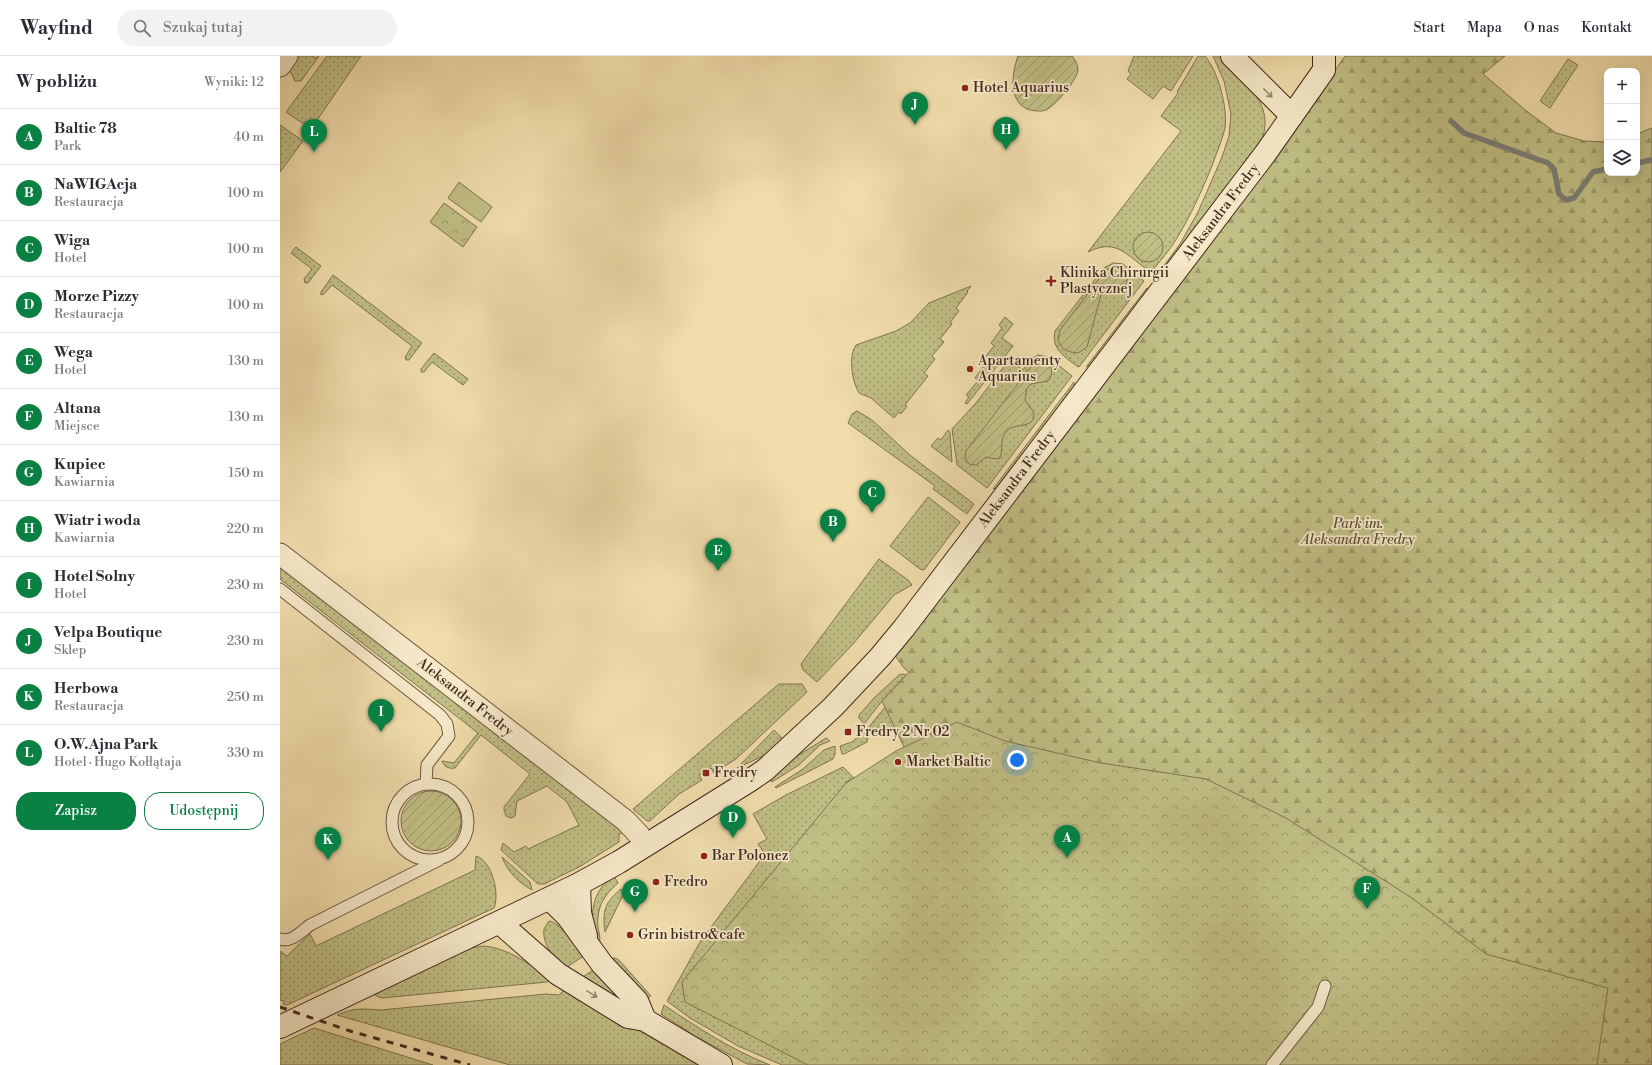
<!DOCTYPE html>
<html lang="pl">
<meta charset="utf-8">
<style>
body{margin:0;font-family:"Libre Bodoni",serif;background:#f2f2f3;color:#2b2b33}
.controls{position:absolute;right:12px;top:12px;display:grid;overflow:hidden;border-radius:8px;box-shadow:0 4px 16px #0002}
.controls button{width:36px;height:36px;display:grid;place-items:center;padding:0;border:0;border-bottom:1px solid #e1e1e2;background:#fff;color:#2b2b33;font:20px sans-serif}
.you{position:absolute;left:737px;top:704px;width:14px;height:14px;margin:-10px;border:3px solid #fff;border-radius:50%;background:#1a73e8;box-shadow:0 0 0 6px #1a73e833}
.badge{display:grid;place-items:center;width:26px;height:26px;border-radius:50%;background:#0b8043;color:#fff;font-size:13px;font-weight:700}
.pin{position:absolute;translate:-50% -33px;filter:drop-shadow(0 1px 2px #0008)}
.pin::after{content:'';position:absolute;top:21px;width:14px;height:12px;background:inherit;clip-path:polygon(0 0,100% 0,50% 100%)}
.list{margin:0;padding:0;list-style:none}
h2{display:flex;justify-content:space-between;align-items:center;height:52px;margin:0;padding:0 16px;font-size:17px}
h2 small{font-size:13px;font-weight:400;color:#7c7c81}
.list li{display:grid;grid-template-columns:26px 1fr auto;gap:12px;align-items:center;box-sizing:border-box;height:56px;padding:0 16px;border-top:1px solid #e1e1e2}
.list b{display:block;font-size:15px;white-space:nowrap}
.list p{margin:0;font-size:13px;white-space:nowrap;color:#7c7c81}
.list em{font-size:13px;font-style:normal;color:#7c7c81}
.actions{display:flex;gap:8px;padding:12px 16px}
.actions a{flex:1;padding:9px 0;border:1px solid #0b8043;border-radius:16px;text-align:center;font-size:14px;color:#0b8043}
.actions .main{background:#0b8043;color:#fff}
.icon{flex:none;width:22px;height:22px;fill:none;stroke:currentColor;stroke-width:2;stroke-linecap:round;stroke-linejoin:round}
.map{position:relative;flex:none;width:1372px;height:1009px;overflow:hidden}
header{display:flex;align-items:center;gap:24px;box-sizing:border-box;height:56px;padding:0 20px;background:#fff;border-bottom:1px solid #e1e1e2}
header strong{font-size:19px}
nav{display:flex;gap:22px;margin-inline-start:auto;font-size:14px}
.search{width:280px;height:36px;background:#f2f2f3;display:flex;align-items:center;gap:10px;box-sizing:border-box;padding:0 14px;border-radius:22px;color:#7c7c81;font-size:15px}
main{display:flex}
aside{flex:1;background:#fff}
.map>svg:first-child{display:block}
</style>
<header>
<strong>Wayfind</strong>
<div class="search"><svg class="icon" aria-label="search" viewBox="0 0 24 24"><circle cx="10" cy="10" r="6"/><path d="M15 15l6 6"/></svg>Szukaj tutaj</div>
<nav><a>Start</a><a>Mapa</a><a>O nas</a><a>Kontakt</a></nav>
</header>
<main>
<aside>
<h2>W pobliżu<small>Wyniki: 12</small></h2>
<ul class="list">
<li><span class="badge">A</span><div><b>Baltic 78</b><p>Park</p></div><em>40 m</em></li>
<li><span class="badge">B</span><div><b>NaWIGAcja</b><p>Restauracja</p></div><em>100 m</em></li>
<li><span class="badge">C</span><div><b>Wiga</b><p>Hotel</p></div><em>100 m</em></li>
<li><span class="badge">D</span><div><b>Morze Pizzy</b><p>Restauracja</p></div><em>100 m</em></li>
<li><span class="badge">E</span><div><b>Wega</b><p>Hotel</p></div><em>130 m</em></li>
<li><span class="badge">F</span><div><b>Altana</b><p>Miejsce</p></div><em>130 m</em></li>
<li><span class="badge">G</span><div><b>Kupiec</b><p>Kawiarnia</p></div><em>150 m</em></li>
<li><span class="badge">H</span><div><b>Wiatr i woda</b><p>Kawiarnia</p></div><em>220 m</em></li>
<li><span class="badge">I</span><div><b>Hotel Solny</b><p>Hotel</p></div><em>230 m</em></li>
<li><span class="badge">J</span><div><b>Velpa Boutique</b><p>Sklep</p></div><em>230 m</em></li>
<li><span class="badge">K</span><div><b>Herbowa</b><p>Restauracja</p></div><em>250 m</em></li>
<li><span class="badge">L</span><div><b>O.W.Ajna Park</b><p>Hotel · Hugo Kołłątaja</p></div><em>330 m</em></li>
</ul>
<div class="actions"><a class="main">Zapisz</a><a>Udostępnij</a></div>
</aside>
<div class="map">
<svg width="1372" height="1009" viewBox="0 0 1372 1009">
<defs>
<pattern id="grass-dots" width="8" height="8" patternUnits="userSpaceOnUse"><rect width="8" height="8" fill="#c0bf85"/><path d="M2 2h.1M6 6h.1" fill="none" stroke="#9d9b6c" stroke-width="1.8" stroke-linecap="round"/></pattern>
<pattern id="forest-firs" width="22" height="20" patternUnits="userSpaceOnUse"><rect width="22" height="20" fill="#c0bf85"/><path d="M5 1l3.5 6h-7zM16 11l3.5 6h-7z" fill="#9d9b6c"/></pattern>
<pattern id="park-crowns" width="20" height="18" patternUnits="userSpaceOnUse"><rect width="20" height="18" fill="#c0bf85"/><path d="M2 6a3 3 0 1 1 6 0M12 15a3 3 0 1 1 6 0" fill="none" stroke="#9d9b6c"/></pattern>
<pattern id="garden-furrows" width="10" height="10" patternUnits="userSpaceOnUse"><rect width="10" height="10" fill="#c0bf85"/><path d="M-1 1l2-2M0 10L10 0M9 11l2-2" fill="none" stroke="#9d9b6c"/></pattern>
</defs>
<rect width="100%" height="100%" fill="#f1ddac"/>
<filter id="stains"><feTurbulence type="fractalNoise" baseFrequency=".005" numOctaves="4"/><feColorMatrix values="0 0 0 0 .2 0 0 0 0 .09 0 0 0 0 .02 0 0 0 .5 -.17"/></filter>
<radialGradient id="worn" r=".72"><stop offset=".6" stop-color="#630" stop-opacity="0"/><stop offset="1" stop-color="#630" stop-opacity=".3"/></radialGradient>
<path fill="url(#grass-dots)" stroke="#807451" d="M18,0H33L35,2L39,0L21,25H15L9,13Z
M47,0H81L31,73L6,56Z
M854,0H913L891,35L883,30L873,43L847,23L851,18L848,15Z
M918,0H925C938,15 948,52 945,72C942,85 936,98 932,110C922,134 911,159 897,182C890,194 880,205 871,216C847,201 838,181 808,196L901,75L881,60L898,37L897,36Z
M933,0H940C963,25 997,48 981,86L886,213L879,216L900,188L918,156L942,101L949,80L951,58L944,25Z
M1288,3L1298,9L1270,52L1260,45Z
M0,69L23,85L0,116Z
M16,191L41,210L28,227H25L24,223L32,213L11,197Z
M833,207L843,208L864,225L799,311L797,310C785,301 771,293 775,275L824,212Z
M53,219L142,287L129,304H126L125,301L132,290L52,229L44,238L41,239V236Z
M691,230L687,235L688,236L676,252L679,255L670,267L672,268L660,283L664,286L652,300L655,303L644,317L648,320L625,349L627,350L621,358L619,356L614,362L591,342L579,337C572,325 568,301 576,289L616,275L630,267L649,247Z
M867,232V236L815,306L806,311Z
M725,261L733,268L722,282L733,290L687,348L685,347L689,341L686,339L698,325L695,322L706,307L703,304L714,290L711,287L722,272L719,269Z
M154,297L188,323L183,329L152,306L144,316H141V313Z
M758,299L768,301L792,320L707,432L677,409L672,373L696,347L729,304L743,314L751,303Z
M794,326V333L719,431L713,433Z
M577,355L592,364L631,400L694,448L687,458L653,433L655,430L568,367L572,358Z
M648,441L680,466L644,514L640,513L610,490Z
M599,503L628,524L632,529L614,539L573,588L537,626L523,614L521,608Z
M0,509L345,776L339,778V786L299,811L264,828H258L221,794L223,787L234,796L246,790L248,793L299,769L287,746L267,730L237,745L235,760L231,762L226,760L224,754V751L250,718L201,679L175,712C169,713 164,711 162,705L174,707L198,677L0,523Z
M622,618L626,619L602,645L584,668L579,662V659L595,641L619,619Z
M499,628H522L527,636L456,703L434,717L431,712L419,719L422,724L399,738L370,765H367L353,753Z
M606,650L640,663L603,679H595L588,672Z
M494,674L501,681V685L494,695L457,712Z
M583,676L588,682L587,686L564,698H562L560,690L572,686Z
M546,682L550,685L540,689L519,709L492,726L489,722L506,707Z
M555,690V698L553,703L496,732L495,731L523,713L544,694Z
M563,711L574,722L566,726L681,1009H502L458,990L410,962L387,945L420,886L485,798L478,788L487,783L473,758L506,739Z
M196,800C212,805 220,837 214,852L7,949L3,948L4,945L0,944V895L7,900L30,878L36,890L195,814Z
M222,801L250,826L252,834C238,826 228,816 222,801Z
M334,820L338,827C324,839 316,852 318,872C319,877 321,882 319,888L314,884C310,859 311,835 334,820Z
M341,833L343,839L325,876C322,855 325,846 341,833Z
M269,865C280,866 297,891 305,899L284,913C274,902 262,889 264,873Z
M204,890C229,892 251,910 272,923L267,926L102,942L96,940L94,936L184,893Z
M335,902L339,904L371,940L364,944L330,903Z
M316,912L353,953L300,923Z
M286,932L418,1009H230L57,959C76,951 81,953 101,954L266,938L279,939Z
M384,949C418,972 452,994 490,1009L467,1008L415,980L381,958Z
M34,972L153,1009H0V988Z"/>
<path fill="url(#forest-firs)" stroke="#807451" d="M1065,0H1225L1203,18L1249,57L1276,77L1304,85L1327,86V117H1357V78L1372,72V1009H1280L628,699L602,645L629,616L624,612L614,598L1018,68Z"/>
<path fill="url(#park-crowns)" stroke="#807451" d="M164,147L197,171L183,191L150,166Z
M677,666L725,685L821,707L926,723L1006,762L1132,842L1206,898L1328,932L1317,1009H528L405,946L402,926L566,727L616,695Z"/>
<path fill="url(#garden-furrows)" stroke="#807451" d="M738,0H792C795,4 798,8 798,14C797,24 775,50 766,54C760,56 753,55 747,53C728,44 732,17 738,0Z
M853 191a15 15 0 1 1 30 0a15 15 0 1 1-30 0Z
M832,211C850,210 852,229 838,236L826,235L821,239L807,291L798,297C787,296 781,294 778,283L780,274L825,215Z
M757,306C770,304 776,315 768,325L751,328L747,332L745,344L754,357L753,364C746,373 732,366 725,377C720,384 723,394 720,402L716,403L706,401L696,409L689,408L685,403L686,395L750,312Z
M668,374L670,376L672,406L651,390L658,382L661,384Z
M121 765a30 30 0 1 1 60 0a30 30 0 1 1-60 0Z"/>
<path fill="#c0bf85" stroke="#807451" d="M179,126L212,151L201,166L168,142Z"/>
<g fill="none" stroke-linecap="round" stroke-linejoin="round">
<path stroke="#797f78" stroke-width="5.5" d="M1171,65L1184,77L1268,107L1274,113L1279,138L1286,144L1294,142L1313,116L1327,113
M1357,107L1372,104"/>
<g stroke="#6c5641" stroke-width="13">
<path id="lane" d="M0,533L160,659L167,668L169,680L147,709L146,728
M112 766a38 38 0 1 1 76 0a38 38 0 1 1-76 0Z
M0,883C11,887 21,876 30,869L159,804
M992,1009L1038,951L1045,930"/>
</g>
<g stroke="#6c5641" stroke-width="23">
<path id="street" d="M0,10L7,0
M0,498L346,765L359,779L365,789"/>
</g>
<g stroke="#40291d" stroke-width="24">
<path id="secondary" d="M952,0L1012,60
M299,828L300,857L306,880
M270,843L288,861L322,908L357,945L365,964
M220,867L278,918L348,961L365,964L441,1009
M0,971L299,828L339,806L469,725L485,714L553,651L600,601L624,572L985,98L1044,14V0"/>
</g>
<use href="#lane" stroke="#f6e9c9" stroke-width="11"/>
<use href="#street" stroke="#f6e9c9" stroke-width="21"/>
<use href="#secondary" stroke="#f6e9c9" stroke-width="22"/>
<path stroke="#40291d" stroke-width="3" stroke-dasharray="7 7" stroke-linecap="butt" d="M0,951L70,975L190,1009"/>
</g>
<defs><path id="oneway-shaft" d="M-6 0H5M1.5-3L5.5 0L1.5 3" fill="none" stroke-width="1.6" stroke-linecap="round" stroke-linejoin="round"/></defs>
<g stroke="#9b8973">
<use href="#oneway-shaft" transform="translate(988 37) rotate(46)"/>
<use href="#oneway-shaft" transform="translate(312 938) rotate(31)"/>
</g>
<g fill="#8f2418" stroke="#f6e9c9" stroke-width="1.5">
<circle cx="685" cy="32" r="4"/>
<path d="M769 219h4v4h4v4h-4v4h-4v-4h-4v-4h4z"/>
<circle cx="690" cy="313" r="4"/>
<rect x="564" y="672" width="8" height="8" rx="2"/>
<circle cx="618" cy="706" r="4"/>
<rect x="422" y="713" width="8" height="8" rx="2"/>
<circle cx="424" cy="800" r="4"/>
<circle cx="376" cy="826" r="4"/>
<circle cx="350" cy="879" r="4"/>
</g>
<g text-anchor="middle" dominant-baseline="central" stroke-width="3.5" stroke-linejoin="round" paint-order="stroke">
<g font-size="14" fill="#40291d" stroke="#f6e9c9" text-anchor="start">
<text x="693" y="32">Hotel Aquarius</text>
<text x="780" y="217">Klinika Chirurgii<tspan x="780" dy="16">Plastycznej</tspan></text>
<text x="698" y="305">Apartamenty<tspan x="698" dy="16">Aquarius</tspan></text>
<text x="576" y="676">Fredry 2 Nr 02</text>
<text x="626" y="706">Market Baltic</text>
<text x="434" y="717">Fredry</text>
<text x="432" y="800">Bar Polonez</text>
<text x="384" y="826">Fredro</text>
<text x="358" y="879">Grin bistro&amp;cafe</text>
</g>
<g font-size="14" fill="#40291d" stroke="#f6e9c9">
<text transform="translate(941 156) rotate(-53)">Aleksandra Fredry</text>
<text transform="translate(737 423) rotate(-53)">Aleksandra Fredry</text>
<text transform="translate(185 641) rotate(38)">Aleksandra Fredry</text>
</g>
<g font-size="14" font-style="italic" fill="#604e37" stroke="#f6e9c9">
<text x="1078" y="468">Park im.<tspan x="1078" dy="16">Aleksandra Fredry</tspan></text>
</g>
</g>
<rect width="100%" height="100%" filter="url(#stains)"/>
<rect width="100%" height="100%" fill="url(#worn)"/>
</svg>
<div class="controls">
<button>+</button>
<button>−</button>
<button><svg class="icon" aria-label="layers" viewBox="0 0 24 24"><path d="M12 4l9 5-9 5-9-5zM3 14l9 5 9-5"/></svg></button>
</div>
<div class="you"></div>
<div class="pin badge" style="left:787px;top:802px">A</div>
<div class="pin badge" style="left:553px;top:486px">B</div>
<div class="pin badge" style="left:592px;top:457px">C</div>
<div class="pin badge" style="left:453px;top:782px">D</div>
<div class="pin badge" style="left:438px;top:515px">E</div>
<div class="pin badge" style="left:1087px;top:853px">F</div>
<div class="pin badge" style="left:355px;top:856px">G</div>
<div class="pin badge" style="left:726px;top:94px">H</div>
<div class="pin badge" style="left:101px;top:676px">I</div>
<div class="pin badge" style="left:635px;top:69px">J</div>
<div class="pin badge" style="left:48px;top:804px">K</div>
<div class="pin badge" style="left:34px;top:96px">L</div>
</div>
</main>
